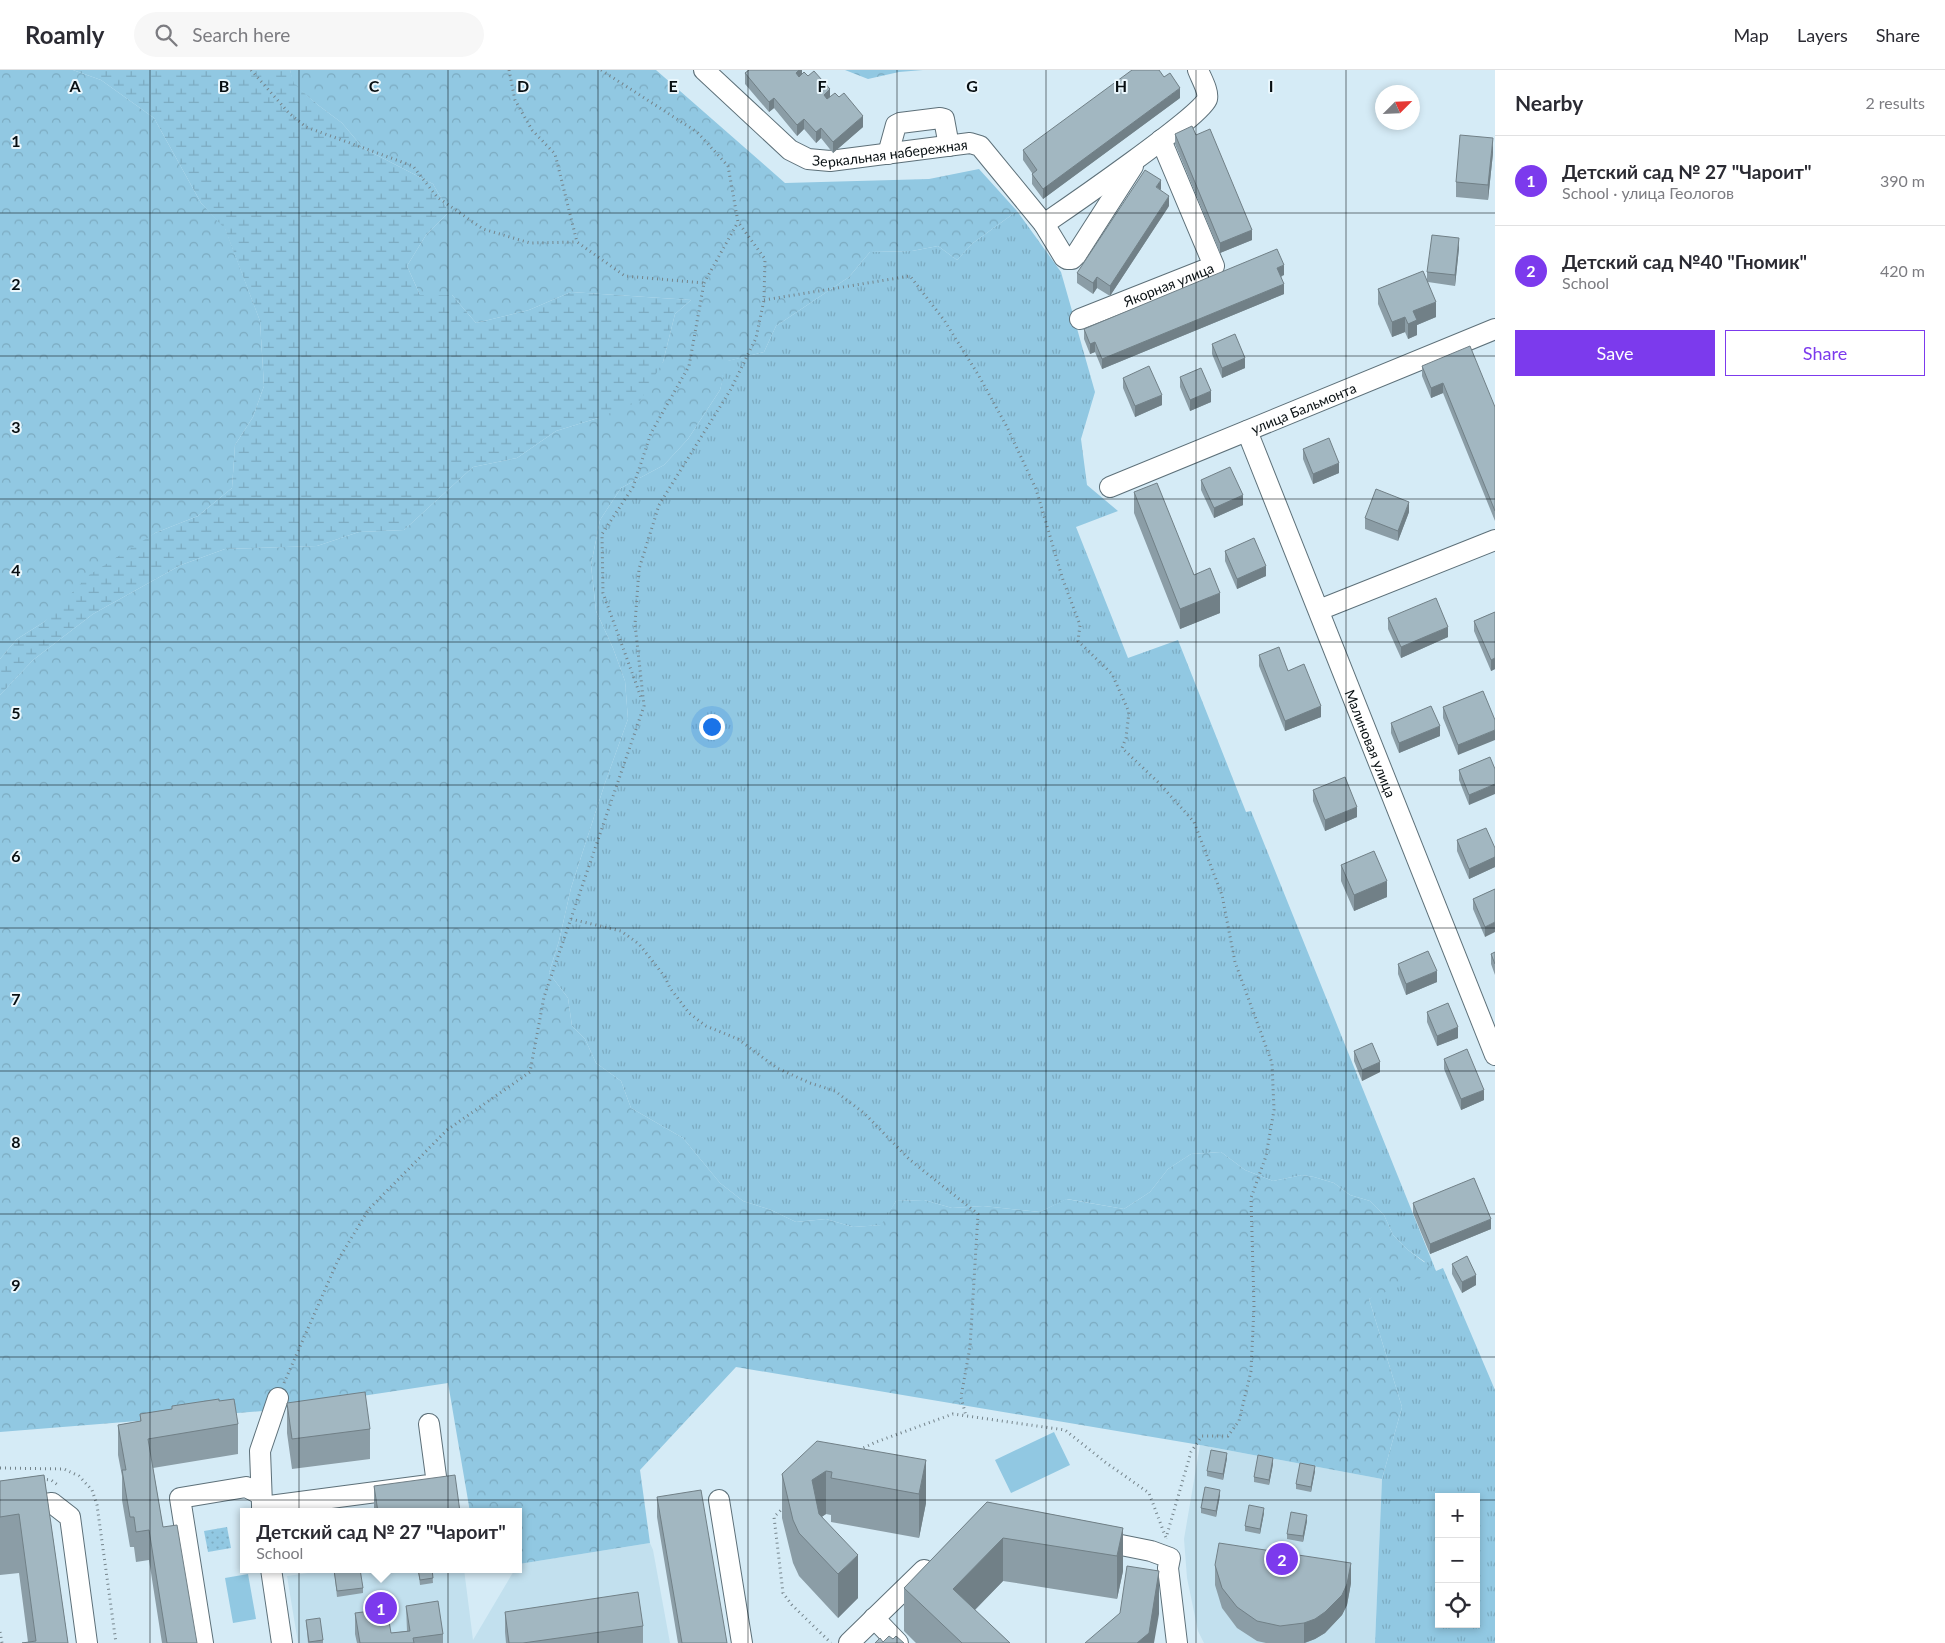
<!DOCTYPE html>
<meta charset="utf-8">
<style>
body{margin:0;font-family:Lato,sans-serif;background:#f7f7f7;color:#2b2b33}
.controls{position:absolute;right:15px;bottom:15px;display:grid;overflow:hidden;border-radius:0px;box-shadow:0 2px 8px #0003}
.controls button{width:45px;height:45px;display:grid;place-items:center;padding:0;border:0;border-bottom:1px solid #e1e1e2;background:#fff;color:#2b2b33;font:25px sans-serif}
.compass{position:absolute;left:1375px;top:15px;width:45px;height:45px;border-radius:50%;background:#fff;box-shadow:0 2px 8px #0003;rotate:66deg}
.you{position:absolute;left:711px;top:656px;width:18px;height:18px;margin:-12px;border:4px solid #fff;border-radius:50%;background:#1a73e8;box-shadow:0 0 0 8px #1a73e833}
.badge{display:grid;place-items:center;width:32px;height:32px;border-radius:50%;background:#7c3aed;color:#fff;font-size:16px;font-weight:700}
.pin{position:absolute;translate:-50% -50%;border:2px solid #fff;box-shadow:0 1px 5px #0006}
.popup{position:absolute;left:240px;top:1438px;width:282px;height:65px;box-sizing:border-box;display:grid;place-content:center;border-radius:0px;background:#fff;filter:drop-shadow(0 1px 4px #0005);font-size:16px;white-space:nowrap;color:#7c7c81}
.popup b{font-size:19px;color:#2b2b33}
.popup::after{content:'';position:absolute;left:50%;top:100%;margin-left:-10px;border:10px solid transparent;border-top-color:#fff}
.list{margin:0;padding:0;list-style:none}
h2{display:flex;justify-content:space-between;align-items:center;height:65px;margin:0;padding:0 20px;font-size:21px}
h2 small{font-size:16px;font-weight:400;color:#7c7c81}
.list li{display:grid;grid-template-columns:32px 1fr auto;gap:15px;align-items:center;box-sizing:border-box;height:90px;padding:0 20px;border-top:1px solid #e1e1e2}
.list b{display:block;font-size:19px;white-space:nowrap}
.list p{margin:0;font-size:16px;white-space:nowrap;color:#7c7c81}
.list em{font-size:16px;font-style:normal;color:#7c7c81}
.actions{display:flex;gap:10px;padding:15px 20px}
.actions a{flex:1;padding:11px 0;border:1px solid #7c3aed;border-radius:0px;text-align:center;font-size:18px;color:#7c3aed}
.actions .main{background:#7c3aed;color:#fff}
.icon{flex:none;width:28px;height:28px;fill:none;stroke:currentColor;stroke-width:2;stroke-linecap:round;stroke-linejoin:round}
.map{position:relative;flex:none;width:1495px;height:1573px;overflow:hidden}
header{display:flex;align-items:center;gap:30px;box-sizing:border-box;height:70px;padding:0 25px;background:#fff;border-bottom:1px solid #e1e1e2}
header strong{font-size:24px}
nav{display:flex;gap:28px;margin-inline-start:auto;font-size:18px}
.search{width:350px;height:45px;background:#f7f7f7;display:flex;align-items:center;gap:12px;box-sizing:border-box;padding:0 18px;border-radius:28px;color:#7c7c81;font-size:19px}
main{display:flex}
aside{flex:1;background:#fff}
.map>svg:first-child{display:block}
</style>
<header>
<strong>Roamly</strong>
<div class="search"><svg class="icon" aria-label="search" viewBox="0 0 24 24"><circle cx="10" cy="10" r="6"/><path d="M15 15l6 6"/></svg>Search here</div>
<nav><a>Map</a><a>Layers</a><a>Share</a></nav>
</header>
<main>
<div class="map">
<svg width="1495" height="1573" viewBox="0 0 1495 1573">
<defs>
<pattern id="grass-tufts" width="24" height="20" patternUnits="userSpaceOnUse" patternTransform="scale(1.25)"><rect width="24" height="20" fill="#91c8e2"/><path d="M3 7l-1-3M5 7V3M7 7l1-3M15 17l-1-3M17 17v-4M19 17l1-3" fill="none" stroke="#7cabc1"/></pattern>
<pattern id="forest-crowns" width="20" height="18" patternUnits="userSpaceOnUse" patternTransform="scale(1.25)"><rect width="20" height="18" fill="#91c8e2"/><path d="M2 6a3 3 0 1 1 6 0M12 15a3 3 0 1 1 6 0" fill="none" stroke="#7cabc1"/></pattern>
<pattern id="wetland-marsh" width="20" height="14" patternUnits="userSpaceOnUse" patternTransform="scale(1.25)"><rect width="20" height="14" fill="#91c8e2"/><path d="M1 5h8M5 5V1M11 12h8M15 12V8" fill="none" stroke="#7cabc1"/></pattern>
<pattern id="park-dots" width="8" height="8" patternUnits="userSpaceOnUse" patternTransform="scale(1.25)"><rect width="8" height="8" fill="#91c8e2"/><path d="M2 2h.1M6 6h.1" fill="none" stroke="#7cabc1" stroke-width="1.8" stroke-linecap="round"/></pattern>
</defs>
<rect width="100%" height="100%" fill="#d5ebf6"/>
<path fill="#c2e0ee" d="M1200,1375L1382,1409L1375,1573H1204L1198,1561L1187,1508L1184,1469Z
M650,1473L653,1480L670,1573H298L287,1506L336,1499H464L473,1570L515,1499H518L519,1494Z"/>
<path fill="url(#grass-tufts)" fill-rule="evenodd" d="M1017,141L1061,202L1095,322L1081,369L1087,415L1118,441L1076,457L1128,588L1178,570L1246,742L1251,741L1436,1201L1443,1198L1495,1320V1573H1375L1382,1409L1402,1337L1369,1229L1425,1192L1408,1180L1393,1165L1384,1145L1370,1131L1350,1125L1334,1113L1314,1107L1302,1105L1273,1111L1245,1100L1221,1082L1191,1084L1168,1099L1150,1122L1124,1139L1067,1129L1040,1142L983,1136L952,1138L924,1130L896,1131L882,1155L853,1157L826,1149L796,1152L771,1140L743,1131L720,1113L683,1068L631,1038L621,1011L596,993L585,969L572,956L568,928L549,903L559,871L571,818L605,713L628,649L625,611L613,578L596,541L591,495L600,450L621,418L664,395L688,369L720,320L727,291L764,282L776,256L849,207L870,182L912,181L938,176L957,190L973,173ZM1439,1427H1476V1554H1439Z"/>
<path fill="url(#forest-crowns)" d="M0,0H73L101,10L154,48L201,133L225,158L260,251L264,316L253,347L235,375L232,418L198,446L155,463L44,552L17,569L0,589Z
M290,0H656L785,113L929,109L979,99L1017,141L973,173L957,190L938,176L912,181L870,182L849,207L776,256L764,282L728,291L720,320L688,369L664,395L621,418L600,450L591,495L596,541L613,578L625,611L628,649L605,713L571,818L559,871L549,903L568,928L572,956L585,969L596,993L621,1011L631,1038L683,1068L720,1113L743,1131L771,1140L796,1152L826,1149L853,1157L881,1155L896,1131L924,1130L952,1138L983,1136L1040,1142L1066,1129L1124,1139L1150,1122L1168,1099L1191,1084L1221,1082L1245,1100L1273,1111L1302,1105L1314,1107L1334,1113L1350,1125L1370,1131L1384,1145L1393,1165L1408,1180L1436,1201L1369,1229L1402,1337L1382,1409L1200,1375L736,1297L640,1400L650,1473L519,1494L518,1442H470L448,1313L263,1341L0,1362V625L33,590L93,544L181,495L225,479L317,476L359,462L404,460L473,397L517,388L556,361L598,348L663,292L675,244L691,230L571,222L529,240L476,253L452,225H420L407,196L426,165L449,142L433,114L363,78L342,53L318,35L293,14Z
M845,0H923L899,2L868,9Z"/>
<path fill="url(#wetland-marsh)" d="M73,0H290L294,14L318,35L342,53L363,78L433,114L449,142L426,165L407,196L420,225H452L476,253L529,240L571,222L691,230L675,244L663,292L640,331L598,348L556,361L517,388L473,397L404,460L359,462L317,476L225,479L181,495L93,544L33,590L0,625V589L17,569L44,552L89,505L155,463L198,446L232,418L235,375L253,347L264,316L260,251L225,159L201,133L154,48L101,10Z"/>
<path fill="url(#park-dots)" d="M227,1457L231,1478L208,1482L204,1461Z"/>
<path fill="#91c8e2" d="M1054,1362L1070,1395L1011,1423L995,1390Z
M248,1504L256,1549L233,1553L225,1508Z"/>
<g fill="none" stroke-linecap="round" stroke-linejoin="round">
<g stroke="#5d7079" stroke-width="22">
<g id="minor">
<path id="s1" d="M704,0L790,80L808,89L830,91L970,73L980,76L1044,154C1066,139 1204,44 1207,29C1209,21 1201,8 1198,0"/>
<path d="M888,84L896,55L900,53L940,48L944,49L949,76"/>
<path d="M1044,154L1064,187L1067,189H1072L1076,185L1133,96"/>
<path id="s2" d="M1080,249L1214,196L1161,70"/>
<path id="s3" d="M1247,361L1495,985"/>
<path id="s4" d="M1110,417L1495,259"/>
<path d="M1319,540L1495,470"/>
<path d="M719,1430L742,1573"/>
<path d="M262,1435L260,1381L278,1328"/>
<path d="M262,1437L437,1414L429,1354"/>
<path d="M0,1440L52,1433L70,1447L87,1573"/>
<path d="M1096,1470L1151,1481L1170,1488L1168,1498L1177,1573"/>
<path d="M271,1499L282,1573"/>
<path d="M874,1548L898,1573"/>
<path d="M203,1573L180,1428L246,1417L260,1424"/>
<path d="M849,1573L924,1500"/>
</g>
</g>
<path stroke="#75848b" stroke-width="3" stroke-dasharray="1 4" stroke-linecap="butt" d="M251,0L289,43L306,57L413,96L437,127L483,159L530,173L577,172
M509,0L515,30L532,60L555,84L577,172L625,206L704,213L689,296L651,363L633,417L602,464L603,523L642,630
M704,213L738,152
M764,230L910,206L944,250L979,306L1007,357L1036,419L1063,510L1080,555L1078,571L1112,604L1129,642L1126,668L1122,678L1159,713L1194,752L1222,825L1235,892L1272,993L1274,1040L1266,1086L1251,1128L1254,1236L1251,1301L1239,1351L1228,1366H1202L1191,1382L1166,1468
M571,849L621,861L639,874L665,907L670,918L689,943L706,956L738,969L777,998L810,1013L835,1021L864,1043L910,1090L978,1144L970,1277L961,1327L966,1346
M284,1313L338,1190L369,1139L447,1060L530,1002L544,927L644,636L635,554L639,499L659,435L731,319L756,268L764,230L765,189L738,152L728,96L697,62L601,0
M859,1380L876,1372L953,1344L1065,1360L1105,1392L1149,1423L1166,1468
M0,1398L64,1399L79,1406L92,1420L97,1435L116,1573
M42,1409L51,1410L59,1416
M784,1437L774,1447L783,1523L792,1535L831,1573
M0,1562L2,1573"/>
<use href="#minor" stroke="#fff" stroke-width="20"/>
</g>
<path fill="#8b9da6" d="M802,0V5L808,6L830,27L863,57L833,83L821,68L816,73L804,59L797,66L774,38L769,42L745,14V3Z
M1180,28L1043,129L1032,114V103L1023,90V80Z
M1175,64L1196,65L1252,170L1220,183L1175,74Z
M1493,83L1488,130L1456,127V112Z
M1169,136L1110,226L1097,218L1093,224L1077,213V203Z
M1459,178L1455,216L1428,212L1436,247L1417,255V265L1408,269L1405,262L1392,267L1378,234V219L1427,212V202Z
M1284,205L1281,207L1284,224L1102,299L1095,282L1090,284L1084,269V259Z
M1212,274L1245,298L1222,308L1212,284Z
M1422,296L1495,337V451L1443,323L1431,328L1422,306Z
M1180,307L1211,332L1190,341L1180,317Z
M1123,308L1162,335L1135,347L1123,318Z
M1303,379L1339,403L1313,414L1303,389Z
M1201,410L1243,435L1214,448L1201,420Z
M1134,422L1194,505L1220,543L1180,559L1134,443Z
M1409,442L1398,471L1365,459V448Z
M1225,481L1266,506L1237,519L1225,491Z
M1495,542V599L1491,601L1474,561V551Z
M1388,548L1448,567L1401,588L1388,559Z
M1259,585L1288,601L1321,647L1285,661L1259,596Z
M1483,621L1458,685L1443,648V637Z
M1391,653L1440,666L1399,683L1391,663Z
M1490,687L1469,735L1459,710V700Z
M1313,720L1357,747L1325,761L1313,731Z
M1457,770L1495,778V797L1469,809L1457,781Z
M1341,795L1387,827L1354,841L1341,811Z
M1495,819L1485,867L1473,839V829Z
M1495,882V905L1491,894V884Z
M1398,894L1437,912L1406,925L1398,904Z
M1427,942L1458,968L1437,976L1427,952Z
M1354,981L1380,1002L1362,1011L1354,991Z
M1444,989L1484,1030L1461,1040L1444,999Z
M1413,1133L1491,1159L1430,1184L1413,1143Z
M1452,1194L1476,1215L1462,1223L1452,1204Z
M219,1331L238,1354V1384L153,1398L163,1457L197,1573H162L149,1490L136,1492L134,1477H130L122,1430V1406L118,1385V1355L140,1351V1344Z
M287,1333L370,1359V1389L292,1399L287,1363Z
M1227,1388L1223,1410L1207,1406V1401Z
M926,1390V1433L919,1468L831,1452V1445L826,1444L822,1446L858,1528L838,1548L799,1506L793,1493L782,1448V1404Z
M1273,1394L1269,1415L1254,1412V1407Z
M1315,1401L1311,1422L1296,1419V1414Z
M44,1405L68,1573L28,1572L19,1503L0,1505V1411Z
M374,1416L460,1442H374Z
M1220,1425L1216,1447L1201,1443V1438Z
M657,1427L727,1573H678L657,1447Z
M987,1432L1123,1458V1501L1117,1529L1003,1511L975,1540L1010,1573H916L904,1561V1518Z
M1264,1443L1260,1464L1245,1461V1456Z
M1307,1451L1303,1472L1287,1469V1464Z
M1215,1495L1351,1513L1347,1535L1342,1545L1325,1563L1315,1569L1305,1573H1266L1257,1571L1237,1558L1222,1538L1215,1515Z
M418,1499H432L433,1513L420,1515Z
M334,1500L363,1518V1523L337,1527Z
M406,1536L443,1564V1573H357L355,1564V1543L391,1563L407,1561Z
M505,1542L643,1556V1573H506L505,1562Z
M306,1550L323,1570V1573H308Z"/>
<path fill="#718087" d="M799,0H802V8L796,13V3Z
M1180,18V28L1043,129V119Z
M830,19V30L824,35V25Z
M774,28V38L769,42V32Z
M863,46V57L833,83V72Z
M804,49V59L797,66V55Z
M821,58V68L816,73V62Z
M1493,68V83L1488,130V115Z
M1161,110V120L1156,117Z
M1169,126V136L1110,226V216Z
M1252,160V170L1220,183V173Z
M1459,168V178L1455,216V205Z
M1284,195V205L1277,208V198Z
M1097,207V218L1093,224V213Z
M1284,214V224L1102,299V289Z
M1436,232V247L1417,255V265L1408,269V254L1413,241Z
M1405,247V262L1392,267V252Z
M1095,272V282L1090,284V274Z
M1245,288V298L1222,308V298Z
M1443,313V323L1431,328V318Z
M1211,321V332L1190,341V330Z
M1162,325V335L1135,347V336Z
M1339,393V403L1313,414V404Z
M1243,425V435L1214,448V438Z
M1409,432V442L1398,471V461Z
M1266,496V506L1237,519V509Z
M1220,523V543L1180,559V539Z
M1448,557V567L1401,588V577Z
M1495,588V599L1491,601V590Z
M1321,636V647L1285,661V651Z
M1440,656V666L1399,683V673Z
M1495,660V670L1458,685V675Z
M1495,714V724L1469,735V725Z
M1357,737V747L1325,761V750Z
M1495,787V797L1469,809V799Z
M1387,811V827L1354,841V825Z
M1495,852V862L1485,867V857Z
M1437,901V912L1406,925V914Z
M1458,957V968L1437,976V966Z
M1380,992V1002L1362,1011V1000Z
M1484,1020V1030L1461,1040V1029Z
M1491,1149V1159L1430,1184V1174Z
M1476,1205V1215L1462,1223V1212Z
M1227,1383V1388L1223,1410V1404Z
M1273,1388V1394L1269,1415V1410Z
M926,1390V1433L919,1468V1424Z
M1315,1396V1401L1311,1422V1417Z
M826,1401V1444L812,1454V1410Z
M1220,1420V1425L1216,1447V1441Z
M1264,1438V1443L1260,1464V1459Z
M1307,1445V1451L1303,1472V1466Z
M1123,1458V1501L1117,1529V1486Z
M1003,1468V1511L953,1562V1519Z
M858,1485V1528L838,1548V1504Z
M1351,1493V1513L1347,1535L1342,1545L1325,1563L1315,1569L1304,1573V1553Z
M1159,1501V1544L1154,1573H1137Z"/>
<path fill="#a2b7c1" stroke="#718087" d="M749,0H799L796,3L799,7L804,2L808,6L814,1L830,19L824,25L827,29L835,23L839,27L844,23L863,46L833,72L821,58L816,62L804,49L797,55L774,28L769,32L745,3Z
M1132,0H1159L1164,7L1170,3L1180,18L1043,119L1032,104L1037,100L1023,80Z
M1192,56L1196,65L1210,59L1252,160L1220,173L1175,64Z
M1460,65L1493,68L1488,115L1456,112Z
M1145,100L1161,110L1156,117L1169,126L1110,216L1097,207L1093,213L1077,203Z
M1432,165L1459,168L1455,205L1427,202Z
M1277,179L1284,195L1277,198L1284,214L1102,289L1095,272L1090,274L1084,259Z
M1423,201L1436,232L1413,241L1417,250L1408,254L1405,247L1392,252L1378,219Z
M1235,264L1245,288L1222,298L1212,274Z
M1470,276L1495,337V441L1443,313L1431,318L1422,296Z
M1149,296L1162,325L1135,336L1123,308Z
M1201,298L1211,321L1190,330L1180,307Z
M1329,368L1339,393L1313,404L1303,379Z
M1230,397L1243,425L1214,438L1201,410Z
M1157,413L1194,505L1210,498L1220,523L1180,539L1134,422Z
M1376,419L1409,432L1398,461L1365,448Z
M1254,468L1266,496L1237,509L1225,481Z
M1436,528L1448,557L1401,577L1388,548Z
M1495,542V588L1491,590L1474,551Z
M1279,577L1288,601L1304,594L1321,636L1285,651L1259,585Z
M1483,621L1495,650V660L1458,675L1443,637Z
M1431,636L1440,656L1399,673L1391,653Z
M1490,687L1495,699V714L1469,725L1459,700Z
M1345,707L1357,737L1325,750L1313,720Z
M1486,758L1495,778V787L1469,799L1457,770Z
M1374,781L1387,811L1354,825L1341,795Z
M1495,819V852L1485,857L1473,829Z
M1428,881L1437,901L1406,914L1398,894Z
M1495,882V894L1491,884Z
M1448,933L1458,957L1437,966L1427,942Z
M1372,973L1380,992L1362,1000L1354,981Z
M1467,979L1484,1020L1461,1029L1444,989Z
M1474,1108L1491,1149L1430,1174L1413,1133Z
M1467,1186L1476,1205L1462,1212L1452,1194Z
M365,1322L370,1359L292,1369L287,1333Z
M219,1329V1331L234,1329L238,1354L148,1369L163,1457L177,1455L197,1573H167L149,1460L136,1462L134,1447H130L122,1400H126L118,1355L141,1351L140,1344L172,1339V1336Z
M817,1371L926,1390L919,1424L831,1408L832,1402L826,1401L812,1410L819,1444L858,1485L838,1504L799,1463L793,1450L782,1404Z
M1211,1380L1227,1383L1223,1404L1207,1401Z
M1258,1385L1273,1388L1269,1410L1254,1407Z
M1300,1393L1315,1396L1311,1417L1296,1414Z
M44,1405L68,1573H22L36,1571L19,1444L0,1447V1411Z
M455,1405L460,1442H378L374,1416Z
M1205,1417L1220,1420L1216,1441L1201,1438Z
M701,1420L727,1573H682L657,1427Z
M987,1432L1123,1458L1117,1486L1003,1468L953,1519L1010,1573H962L904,1518Z
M1249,1435L1264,1438L1260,1459L1245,1456Z
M1291,1442L1307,1445L1303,1466L1287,1464Z
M1219,1473L1351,1493L1347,1514L1342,1525L1325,1542L1315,1549L1304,1553L1280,1556L1257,1551L1237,1537L1222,1518L1215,1495Z
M1127,1496L1159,1501L1149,1563L1137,1573H1085L1120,1543Z
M338,1499H360L363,1518L337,1521L334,1500Z
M418,1499H432L433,1508L420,1510Z
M638,1522L643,1556L523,1573H509L505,1542Z
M438,1531L443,1564L413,1568L414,1573H360L355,1543L387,1539L391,1563L410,1561L406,1536Z
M320,1548L323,1570L309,1572L306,1550Z
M889,1566L893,1569L896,1566L904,1573H875L880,1568L883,1572Z"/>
<path fill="none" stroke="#080f12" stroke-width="1" stroke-opacity="0.55" d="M150,0V1573M299,0V1573M448,0V1573M598,0V1573M748,0V1573M897,0V1573M1046,0V1573M1196,0V1573M1346,0V1573M0,143H1495M0,286H1495M0,429H1495M0,572H1495M0,715H1495M0,858H1495M0,1001H1495M0,1144H1495M0,1287H1495M0,1430H1439M1476,1430H1495"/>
<g text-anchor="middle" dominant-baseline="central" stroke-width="4" stroke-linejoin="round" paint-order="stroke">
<g font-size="14" fill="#080f12" stroke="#eaf7fd">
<text stroke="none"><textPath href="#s1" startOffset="220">Зеркальная набережная</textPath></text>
<text stroke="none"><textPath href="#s2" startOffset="95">Якорная улица</textPath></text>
<text stroke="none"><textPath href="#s4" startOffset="209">улица Бальмонта</textPath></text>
<text stroke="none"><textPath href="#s3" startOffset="336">Малиновая улица</textPath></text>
</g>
</g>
<g font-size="16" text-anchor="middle" font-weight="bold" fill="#080f12" stroke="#eaf7fd" stroke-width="4" stroke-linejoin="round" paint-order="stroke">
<text x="75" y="22">A</text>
<text x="224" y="22">B</text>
<text x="374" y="22">C</text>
<text x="523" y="22">D</text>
<text x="673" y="22">E</text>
<text x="822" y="22">F</text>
<text x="972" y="22">G</text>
<text x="1121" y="22">H</text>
<text x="1271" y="22">I</text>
<text x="16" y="77">1</text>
<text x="16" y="220">2</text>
<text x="16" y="363">3</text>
<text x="16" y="506">4</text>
<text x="16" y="649">5</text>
<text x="16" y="792">6</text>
<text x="16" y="935">7</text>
<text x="16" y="1078">8</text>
<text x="16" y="1221">9</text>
</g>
</svg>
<div class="controls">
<button>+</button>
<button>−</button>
<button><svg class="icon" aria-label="locate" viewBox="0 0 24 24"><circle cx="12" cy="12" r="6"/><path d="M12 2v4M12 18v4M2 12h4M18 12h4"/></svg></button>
</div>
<svg class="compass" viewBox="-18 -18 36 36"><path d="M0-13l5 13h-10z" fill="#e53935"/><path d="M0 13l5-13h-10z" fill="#7c7c81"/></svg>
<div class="you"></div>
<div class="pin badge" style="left:381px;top:1538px">1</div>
<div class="popup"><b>Детский сад № 27 &quot;Чароит&quot;</b>School</div>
<div class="pin badge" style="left:1282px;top:1489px">2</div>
</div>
<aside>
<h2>Nearby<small>2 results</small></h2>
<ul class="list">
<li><span class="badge">1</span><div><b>Детский сад № 27 &quot;Чароит&quot;</b><p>School · улица Геологов</p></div><em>390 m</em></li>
<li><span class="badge">2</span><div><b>Детский сад №40 &quot;Гномик&quot;</b><p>School</p></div><em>420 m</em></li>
</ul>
<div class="actions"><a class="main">Save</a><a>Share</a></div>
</aside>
</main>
